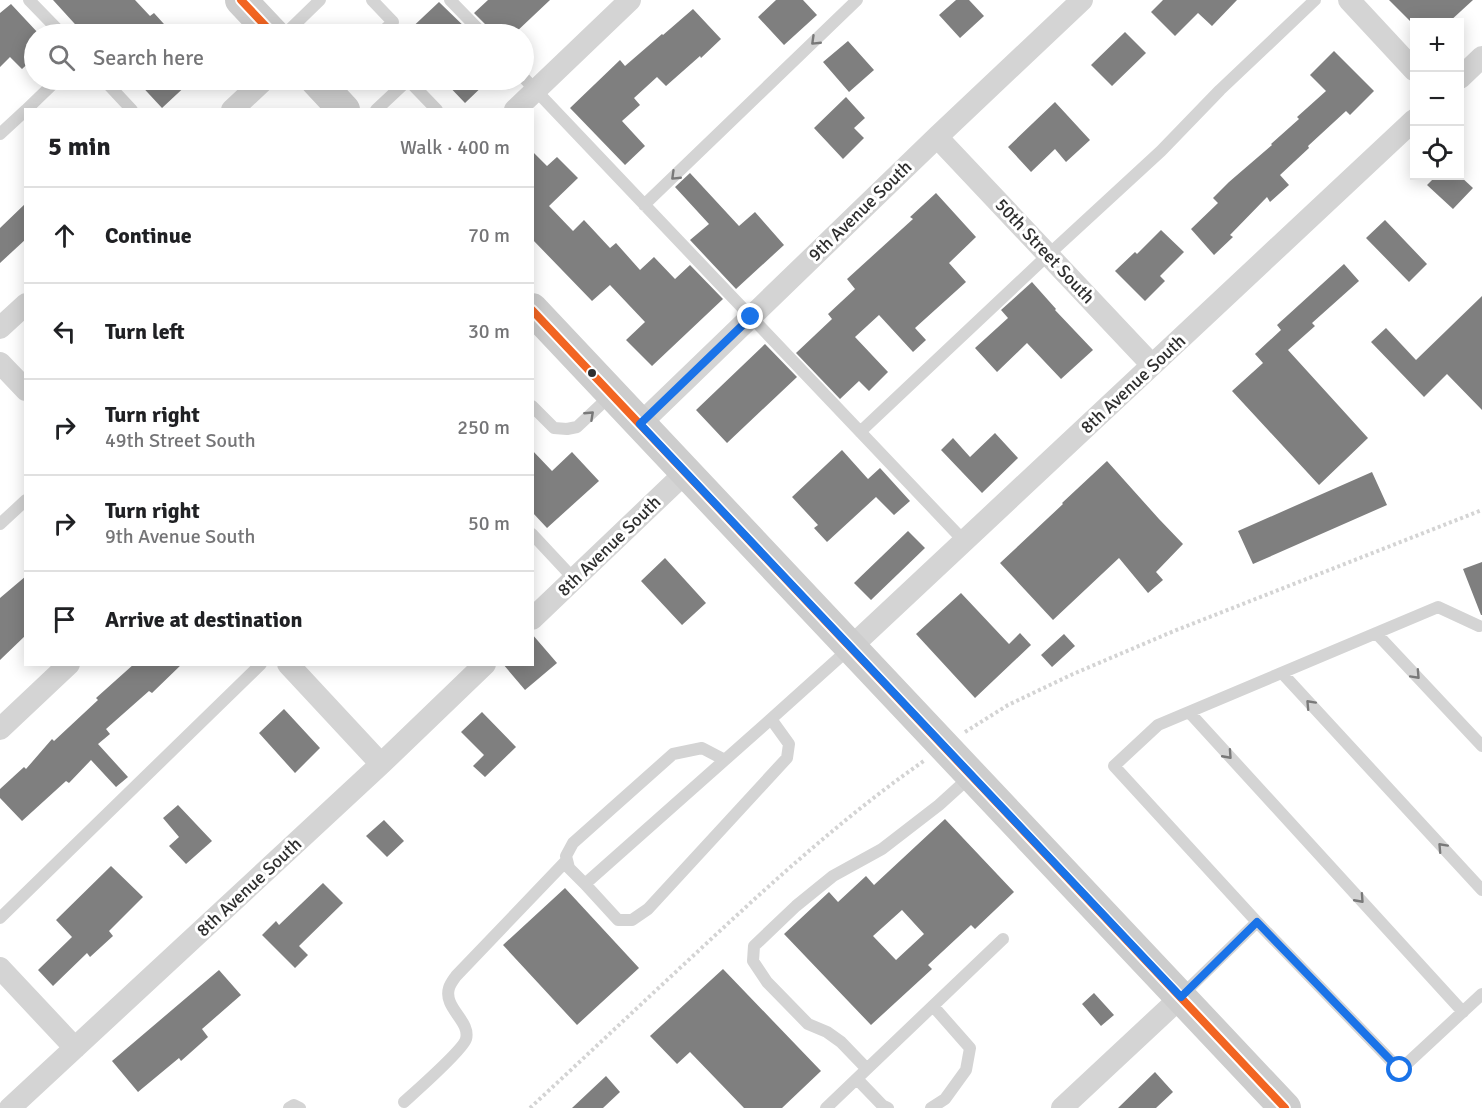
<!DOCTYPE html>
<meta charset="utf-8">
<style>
body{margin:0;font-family:Signika,sans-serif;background:#f2f2f2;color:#202124}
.controls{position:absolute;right:18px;top:18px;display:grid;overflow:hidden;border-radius:0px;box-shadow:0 3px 15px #0003}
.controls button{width:54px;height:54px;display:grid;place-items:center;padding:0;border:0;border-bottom:2px solid #e0e0e0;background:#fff;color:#202124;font:30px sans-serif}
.stop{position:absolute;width:18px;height:18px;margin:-14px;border:4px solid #1a73e8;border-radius:50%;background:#fff}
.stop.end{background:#1a73e8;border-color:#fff;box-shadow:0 2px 6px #0008}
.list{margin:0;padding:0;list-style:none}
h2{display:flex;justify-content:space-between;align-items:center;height:78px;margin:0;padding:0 24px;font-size:26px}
h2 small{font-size:20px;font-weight:400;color:#757577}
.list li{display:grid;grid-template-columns:39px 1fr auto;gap:18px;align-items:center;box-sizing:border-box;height:96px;padding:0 24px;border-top:2px solid #e0e0e0}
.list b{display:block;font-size:22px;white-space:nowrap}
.list p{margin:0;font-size:20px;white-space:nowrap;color:#757577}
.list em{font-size:20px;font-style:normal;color:#757577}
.icon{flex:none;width:33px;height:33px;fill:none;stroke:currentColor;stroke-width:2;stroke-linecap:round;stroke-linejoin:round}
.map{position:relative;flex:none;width:1482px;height:1108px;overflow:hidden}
.search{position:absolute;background:#fff;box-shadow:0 3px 15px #0003;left:24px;top:24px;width:510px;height:66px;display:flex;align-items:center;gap:15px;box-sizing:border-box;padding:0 21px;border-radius:33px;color:#757577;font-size:22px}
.panel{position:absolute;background:#fff;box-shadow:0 3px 15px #0003;left:24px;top:108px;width:510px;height:558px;border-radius:0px}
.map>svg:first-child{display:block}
</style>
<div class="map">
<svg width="1482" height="1108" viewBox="0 0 1482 1108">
<rect width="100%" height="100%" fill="#fff"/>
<path fill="#7f7f7f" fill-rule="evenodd" d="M53,0H135L150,16L154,13L173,34H84Z
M488,0H550L514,34H491L489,28L474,13Z
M776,0H803L817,15L784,45L758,17Z
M956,0H969L984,16L960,38L939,15Z
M1163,0H1237L1212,26L1198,13L1175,36L1151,12Z
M1389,0H1473L1449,22H1411Z
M439,2L472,34H405Z
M11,4L39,34H34V39L26,47L34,58L22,69L10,57L0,67V13Z
M693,9L721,39L701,58L700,56L666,86L657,77L634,98L640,105L622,121L645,146L625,165L570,108L620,60L625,66L662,34L663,35Z
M1125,32L1146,53L1112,86L1091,65Z
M848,41L874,70L849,92L823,62Z
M1334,51L1374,91L1350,115L1346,111L1308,146L1309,148L1280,175L1289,185L1270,202L1267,197L1230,235L1233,237L1214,255L1191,229L1218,203L1213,198L1229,182L1272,145L1271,144L1299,119L1297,117L1326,91L1310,75Z
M136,80H192L162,108Z
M443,80H489L465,103Z
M846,97L865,118L854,128L864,138L843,159L814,128Z
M1055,102L1090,140L1066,162L1055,149L1031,172L1008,147Z
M532,151L547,166L557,157L578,178L549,206L573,231L584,220L610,248L616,243L640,270L654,257L675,279L690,265L723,299L652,366L626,340L645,322L610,285L592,301L532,239Z
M690,173L739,226L755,212L784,245L736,289L690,240L709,224L675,187Z
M1436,176H1460L1473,188L1453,209L1427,185Z
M936,193L976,237L949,263L966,282L915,328L926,340L913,352L879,315L855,337L888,372L869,391L859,381L840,399L796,353L832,319L828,314L855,289L847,279L913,219L910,217Z
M26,203V239L0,263V228Z
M1385,220L1427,264L1409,282L1366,238Z
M1161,230L1184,252L1160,276L1165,281L1145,301L1115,271L1135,252L1137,254Z
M1344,264L1359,281L1312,323L1315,326L1288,350L1368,438L1319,485L1232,391L1263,363L1255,354L1281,330L1277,325Z
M1032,282L1056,309L1055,310L1093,350L1061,379L1027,343L997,372L975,348L1008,318L1001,310Z
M1482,296V410L1447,374L1424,397L1371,342L1386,328L1416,360Z
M765,344L797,377L727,443L696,410Z
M995,433L1018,458L982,493L941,450L953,438L970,457Z
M532,450L552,471L572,452L599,481L547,528L532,512Z
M842,450L868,479L880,468L910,501L894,515L876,497L827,542L814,528L818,525L792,497Z
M1107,461L1159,519L1183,544L1156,572L1163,580L1148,593L1119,558L1053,620L1000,563L1063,504L1062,503Z
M1372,472L1387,505L1253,564L1238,531Z
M908,531L925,548L871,600L854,583Z
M665,558L706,603L682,625L641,581Z
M1482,562V615H1481L1463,569Z
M26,576V635L0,660V598Z
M961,593L1009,644L1020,633L1031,645L975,698L916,634Z
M532,634L557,663L525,690L503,664H532Z
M1064,634L1075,646L1052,667L1041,655Z
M134,664H182L152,693L149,691L106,729L110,734L98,744L128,777L116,787L91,760L69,783L66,781L22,821L0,798V789L24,767L26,769L52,739L54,741L98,700L96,698Z
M284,709L320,748L295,773L259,733Z
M482,712L516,747L485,777L473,766L484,755L461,732Z
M178,805L212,841L186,864L169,846L179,837L163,818Z
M945,819L1014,892L975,929L971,925L928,965L932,969L871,1025L784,934L829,892L838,902L866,876L874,885ZM902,910L924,934L896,960L873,936Z
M384,820L404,841L387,857L366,836Z
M111,866L143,897L109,931L113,936L90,957L87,953L53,986L38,970L72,937L56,920Z
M323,883L343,903L299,946L308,955L295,968L262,935L276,921L279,925Z
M565,888L639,968L577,1025L503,945Z
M723,969L821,1071L782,1108H744L690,1052L677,1064L650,1036Z
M219,970L241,995L202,1029L208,1037L181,1061L179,1058L138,1092L112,1061Z
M1094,993L1114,1015L1101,1026L1082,1004Z
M1155,1072L1173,1092L1156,1108H1118Z
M606,1076L620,1092L603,1108H572Z"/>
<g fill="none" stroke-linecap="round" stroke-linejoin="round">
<path stroke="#d4d4d4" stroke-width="4" stroke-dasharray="3 3" stroke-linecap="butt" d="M965,732L1008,705L1073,674L1174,631L1482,510
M530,1108C585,1057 639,1006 694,955C768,886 842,818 925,760"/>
<path stroke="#d4d4d4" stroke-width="12" d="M29,0L62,34
M372,0L393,22L380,34
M450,0L483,34
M285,34L320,0
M524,78L964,541
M104,80L132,110
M408,80L437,110
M26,110L57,80
M376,110L408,80
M0,134L26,110
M644,205L857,0
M532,406L554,428L567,429L577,427L611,395
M860,432L1048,255L1161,151L1220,90L1315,0
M0,524L26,500
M532,534L574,579
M1376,633L1482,746
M1282,673L1482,890
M1189,712L1463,1012
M771,719L789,744L787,758L648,909L632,920H618L585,884L771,719L850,648
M585,884L569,868L566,856L573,843L673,754L702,748L725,760
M0,918L261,664
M1257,922L1114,766L1158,725L1438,607L1479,626
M1181,996L1257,922L1400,1070L1482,994
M867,1069L841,1042L827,1032L808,1024L767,982L753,961L754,946L796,906L833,876L882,849L939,805L971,776
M857,1079L882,1105L888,1108
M404,1102C415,1092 463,1050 466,1039C471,1021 443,1008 449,988C450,984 454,979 456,976L567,860
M289,1108L294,1105L300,1108
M826,1108L1003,939
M931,1108L945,1099L966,1070L970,1048L933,1006"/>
<path stroke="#d4d4d4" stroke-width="22" d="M1349,0L1414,70
M1460,78L1482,57
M232,110L264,80
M515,110L630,0
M937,137L1152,365
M0,328L26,304
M0,363L26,390
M640,424L937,137L1082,0
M532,619L686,472
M851,647L1414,120
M288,664L381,764
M0,729L69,664
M0,968L75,1048
M10,1108L381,764L485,664
M1062,1108L1181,997"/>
<path stroke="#cdcdcd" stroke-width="32" d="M241,0L273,34
M316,80L344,110
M532,309L1285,1108"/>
<g stroke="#fff" stroke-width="12">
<path id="bus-1" d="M241,0L273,34
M532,310L1285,1108"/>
</g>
<use href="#bus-1" stroke="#f26522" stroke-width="8"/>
</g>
<defs><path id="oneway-chevron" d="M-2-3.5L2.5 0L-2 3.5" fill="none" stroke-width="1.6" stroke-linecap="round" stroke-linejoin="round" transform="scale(1.5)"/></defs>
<g stroke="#797979">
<use href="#oneway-chevron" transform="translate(815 41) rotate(136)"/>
<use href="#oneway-chevron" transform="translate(675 176) rotate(136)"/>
<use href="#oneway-chevron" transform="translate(590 415) rotate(-43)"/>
<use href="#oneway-chevron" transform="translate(1416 675) rotate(47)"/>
<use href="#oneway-chevron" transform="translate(1310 704) rotate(-133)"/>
<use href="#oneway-chevron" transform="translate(1228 755) rotate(48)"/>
<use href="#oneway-chevron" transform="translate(1442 847) rotate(-133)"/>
<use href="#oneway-chevron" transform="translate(1360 899) rotate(48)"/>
</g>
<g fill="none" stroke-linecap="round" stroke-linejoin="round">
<path stroke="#1a73e8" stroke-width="8" d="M751,317L640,424L1181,997L1257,922L1400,1070"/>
</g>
<circle fill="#2f2f2f" stroke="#fff" stroke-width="2" cx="592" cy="373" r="5"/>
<g text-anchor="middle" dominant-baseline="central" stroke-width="6" stroke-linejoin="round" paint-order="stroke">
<g font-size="18" fill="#2f2f2f" stroke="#fff">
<text transform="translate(860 211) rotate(-44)">9th Avenue South</text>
<text transform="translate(1045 251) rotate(47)">50th Street South</text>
<text transform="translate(1133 384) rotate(-43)">8th Avenue South</text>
<text transform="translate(609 546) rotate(-44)">8th Avenue South</text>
<text transform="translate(249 887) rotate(-43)">8th Avenue South</text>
</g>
</g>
</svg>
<div class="controls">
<button>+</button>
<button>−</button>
<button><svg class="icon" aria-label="locate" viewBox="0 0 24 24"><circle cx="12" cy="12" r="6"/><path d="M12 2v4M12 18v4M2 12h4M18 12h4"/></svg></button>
</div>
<div class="stop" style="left:1400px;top:1070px"></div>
<div class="stop end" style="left:751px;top:317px"></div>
<div class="search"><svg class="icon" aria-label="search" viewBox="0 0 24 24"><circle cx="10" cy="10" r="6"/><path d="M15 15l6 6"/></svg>Search here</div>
<section class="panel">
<h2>5 min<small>Walk · 400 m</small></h2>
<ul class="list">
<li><svg class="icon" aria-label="ahead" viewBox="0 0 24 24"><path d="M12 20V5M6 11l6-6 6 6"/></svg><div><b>Continue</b></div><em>70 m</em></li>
<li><svg class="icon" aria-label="left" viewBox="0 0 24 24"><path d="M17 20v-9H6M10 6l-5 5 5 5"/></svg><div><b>Turn left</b></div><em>30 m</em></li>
<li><svg class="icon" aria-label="right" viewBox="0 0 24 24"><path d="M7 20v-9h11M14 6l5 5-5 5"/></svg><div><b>Turn right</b><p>49th Street South</p></div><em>250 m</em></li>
<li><svg class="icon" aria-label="right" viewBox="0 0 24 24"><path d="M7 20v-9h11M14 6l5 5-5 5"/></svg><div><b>Turn right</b><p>9th Avenue South</p></div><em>50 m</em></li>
<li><svg class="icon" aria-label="arrive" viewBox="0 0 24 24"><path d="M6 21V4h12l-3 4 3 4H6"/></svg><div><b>Arrive at destination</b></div></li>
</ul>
</section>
</div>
